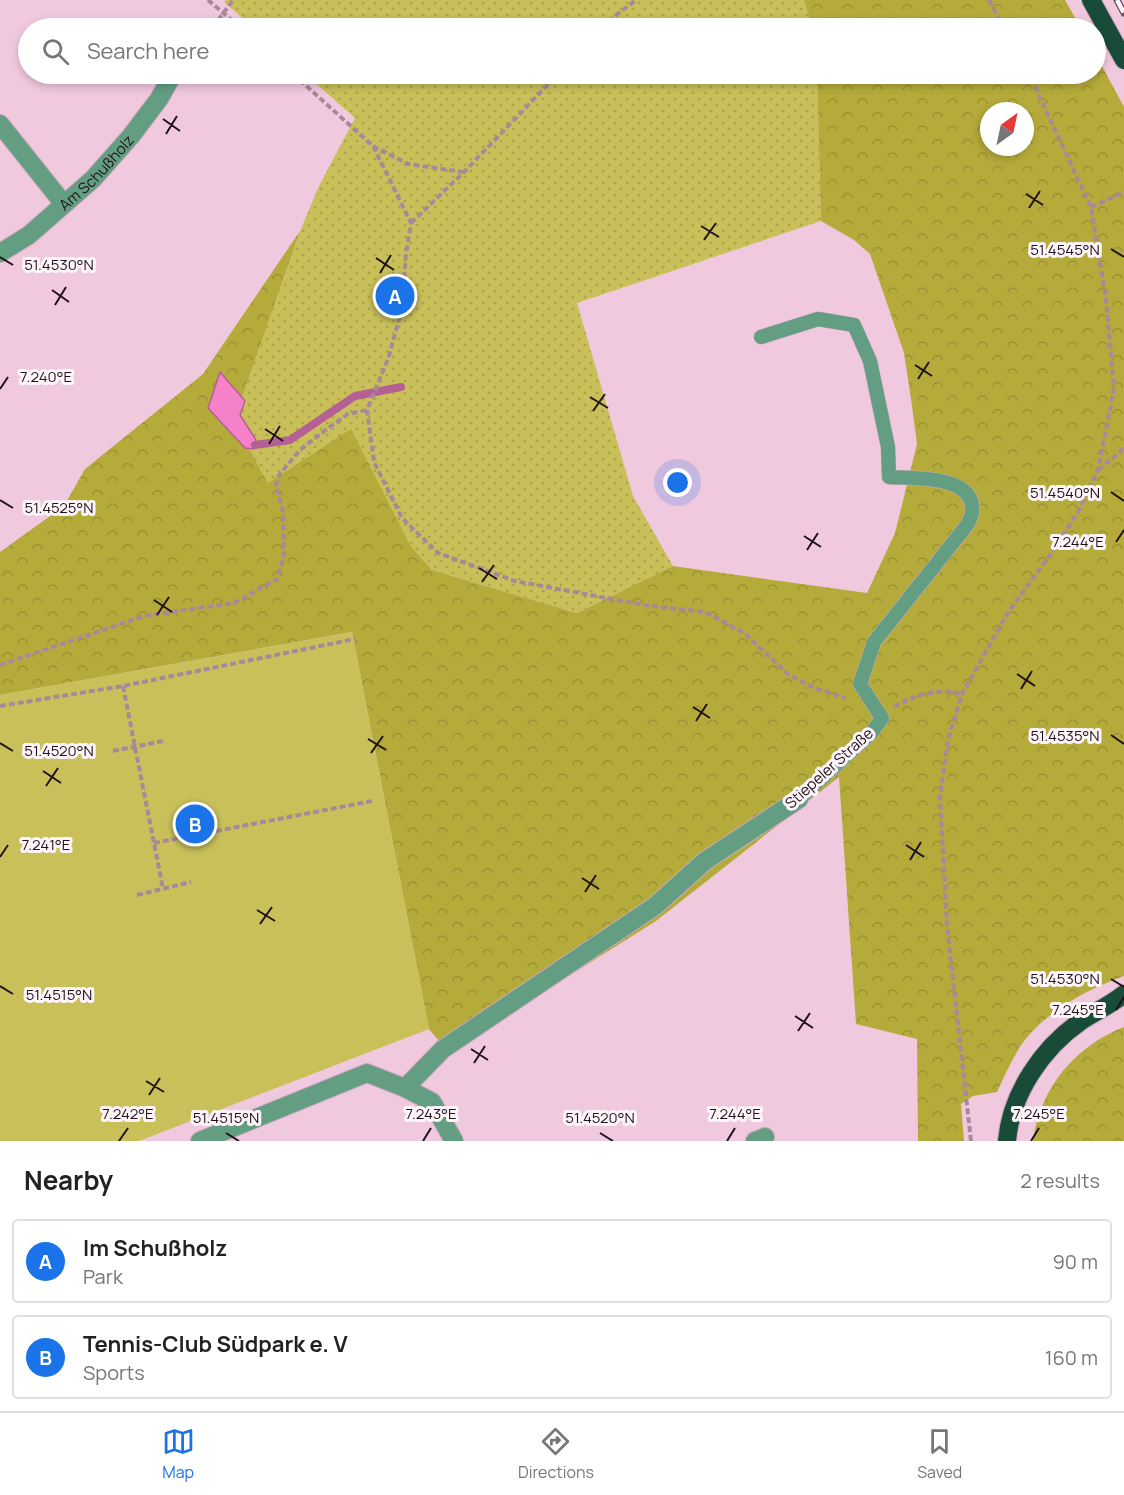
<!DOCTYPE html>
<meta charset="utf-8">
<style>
body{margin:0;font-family:Manrope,sans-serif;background:#f2f2f2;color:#222}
.compass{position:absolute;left:980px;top:102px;width:54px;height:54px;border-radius:50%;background:#fff;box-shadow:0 3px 9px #0003;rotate:33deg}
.you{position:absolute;left:678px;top:483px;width:21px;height:21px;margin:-15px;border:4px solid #fff;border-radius:50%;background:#1a73e8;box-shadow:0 0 0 9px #1a73e833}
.badge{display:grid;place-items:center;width:39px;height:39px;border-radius:50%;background:#1a73e8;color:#fff;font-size:20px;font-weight:700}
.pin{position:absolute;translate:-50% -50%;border:3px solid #fff;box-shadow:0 2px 6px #0006}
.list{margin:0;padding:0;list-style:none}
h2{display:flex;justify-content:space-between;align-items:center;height:78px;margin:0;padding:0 24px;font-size:26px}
h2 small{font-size:20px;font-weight:400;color:#767676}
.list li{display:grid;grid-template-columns:39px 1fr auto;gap:18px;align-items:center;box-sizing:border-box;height:84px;margin:0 12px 12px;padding:0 12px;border:2px solid #e0e0e0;border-radius:6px}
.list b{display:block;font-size:22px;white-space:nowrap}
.list p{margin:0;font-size:20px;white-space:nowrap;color:#767676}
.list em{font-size:20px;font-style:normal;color:#767676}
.icon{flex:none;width:33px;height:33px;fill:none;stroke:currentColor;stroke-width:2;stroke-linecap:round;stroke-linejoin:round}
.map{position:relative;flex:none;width:1124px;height:1141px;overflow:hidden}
.search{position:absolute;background:#fff;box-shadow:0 3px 9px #0003;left:18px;right:18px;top:18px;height:66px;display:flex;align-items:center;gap:15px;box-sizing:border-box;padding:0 21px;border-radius:33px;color:#767676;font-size:22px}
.sheet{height:270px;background:#fff}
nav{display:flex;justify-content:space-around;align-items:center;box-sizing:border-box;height:84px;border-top:2px solid #e0e0e0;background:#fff;font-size:16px;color:#767676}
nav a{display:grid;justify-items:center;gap:3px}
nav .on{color:#1a73e8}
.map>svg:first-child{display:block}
</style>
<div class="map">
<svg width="1124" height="1141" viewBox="0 0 1124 1141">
<defs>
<pattern id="grass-dots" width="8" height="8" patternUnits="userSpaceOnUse" patternTransform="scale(1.5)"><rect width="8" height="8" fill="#c9c059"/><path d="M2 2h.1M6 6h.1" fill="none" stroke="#aca44d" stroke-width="1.8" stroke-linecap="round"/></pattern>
<pattern id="forest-crowns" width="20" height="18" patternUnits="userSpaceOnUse" patternTransform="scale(1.5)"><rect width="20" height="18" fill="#b5ab3b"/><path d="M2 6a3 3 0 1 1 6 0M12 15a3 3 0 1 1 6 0" fill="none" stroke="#9b9233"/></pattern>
</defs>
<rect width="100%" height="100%" fill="#f1c9df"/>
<path fill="url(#grass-dots)" d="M226,0H804L812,28H254L224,2Z
M305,74H817L821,221L577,303L633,496L673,566L577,613L432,570L410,545L268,483L234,421L300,231L319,186L355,118Z"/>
<path fill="url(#forest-crowns)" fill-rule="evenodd" d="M804,0H1065L1081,28H812Z
M1096,55L1124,107V976C1089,989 1054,1007 1029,1035C1015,1051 1006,1073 997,1092L973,1096L961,1104L964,1141H918L917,1039L856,1024L839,777L656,921L448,1052L429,1029L352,632L0,695V552L64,506L85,469L203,374L300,231L234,421L268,483L351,429L410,545L432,570L577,613L673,566L867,593L895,533L917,444L911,399L904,353L870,254L854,240L821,221L817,74H1096ZM989,111H1025V147H989Z
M1124,1027V1141H1033C1040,1088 1075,1046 1124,1027Z"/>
<path fill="#c9c059" d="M352,632L429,1029L139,1141H0V695Z"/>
<path fill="#f581c8" stroke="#b56094" stroke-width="1.5" d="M220,372L245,401L240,415L256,440L253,449L245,448L208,408Z"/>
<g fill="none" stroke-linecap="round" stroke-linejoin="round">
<path stroke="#b56094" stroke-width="8" d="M255,445L290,440L355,396L401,387"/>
<g stroke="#cba8bc" stroke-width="15">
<path id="lane" d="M761,337L818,319L854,325L870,361L888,447L889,477C913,479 976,474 972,512C972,516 969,521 967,525L874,642L860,684L882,718L872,732L799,799"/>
</g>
<g stroke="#cba8bc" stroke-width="20">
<g id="street">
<path d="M0,124L63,203"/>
<path id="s1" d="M0,253L29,235L93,179L131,136L159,99L173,74"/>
<path d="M405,1088L432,1102L454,1141"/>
<path d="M200,1141L367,1073L405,1088L443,1049L655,906L705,861L799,799"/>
<path d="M755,1141L765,1137"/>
</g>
</g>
<g stroke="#cba8bc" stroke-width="20">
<path id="highway" d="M1091,0L1124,60
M1007,1141C1011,1094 1042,1048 1081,1021C1095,1012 1110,1005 1124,994"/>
</g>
<path stroke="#a8899a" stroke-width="4" stroke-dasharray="6 3" stroke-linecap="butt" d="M208,0L241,28
M989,0L1004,28
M176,28L214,26L233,0
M602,28L615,16L636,0
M293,74L373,146L411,223L406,254L402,309L388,359L367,410L374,462L402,518L438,553L515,581L644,605L705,612L744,633L789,675L812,687L845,698
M373,146L408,164L463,172
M1091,207L1124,192
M411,223L464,172L558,74
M1098,470L1120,452L1124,446
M0,665L144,616L234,603L277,579L284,556L283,512L276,485L279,475L300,450L327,429L348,414L367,410
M123,686L163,889
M0,706L123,686L355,639
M894,707C917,694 937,688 962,694
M113,751L163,741
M154,843L372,801
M137,895L191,882
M971,1141L947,925L940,797L948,740L962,694L1007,614L1053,551L1078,512L1098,470L1114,389L1106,299L1091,207L1029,74"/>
<use href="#lane" stroke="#639e83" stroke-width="14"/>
<use href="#street" stroke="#639e83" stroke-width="18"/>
<use href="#highway" stroke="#184c38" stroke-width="18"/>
<g stroke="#67505d" stroke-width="7">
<path id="rail" d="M1117,0L1124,13"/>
</g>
<use href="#rail" stroke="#fdf5f9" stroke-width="4.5" stroke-dasharray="14" stroke-linecap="butt"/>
</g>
<path fill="none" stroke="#20121a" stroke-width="2" d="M163,119L180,131M166,134L177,116M1026,194L1043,205M1029,208L1040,191M701,226L719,237M704,240L716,223M1111,249L1124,257M0,257L13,265M376,258L394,270M380,273L391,255M52,290L69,302M55,305L66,287M915,365L932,376M918,379L929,362M0,389L8,377M590,397L608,408M593,411L605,394M265,429L283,441M269,444L280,426M1111,492L1124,501M0,500L13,508M804,536L821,547M1116,542L1124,530M807,550L818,533M479,568L497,579M482,582L494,565M154,600L172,612M157,615L169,597M1017,674L1035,686M1021,689L1032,671M693,707L710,718M696,721L707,704M1111,735L1124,744M368,739L386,750M0,743L13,751M371,753L383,736M43,771L61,783M46,786L58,768M906,845L924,857M0,857L8,845M910,860L921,842M582,878L599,889M585,892L596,875M257,910L275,921M260,924L272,907M1111,979L1124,987M0,986L13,994M1116,1010L1124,997M795,1016L813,1028M798,1031L810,1013M471,1049L488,1060M474,1063L485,1046M146,1081L164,1092M149,1095L160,1078M226,1133L239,1141M600,1133L613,1141M119,1141L128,1128M423,1141L431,1128M727,1141L735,1128M1031,1141L1039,1128"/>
<g text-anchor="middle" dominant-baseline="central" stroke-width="6" stroke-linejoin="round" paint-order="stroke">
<g font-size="15" fill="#20121a" stroke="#fdf5f9">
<text stroke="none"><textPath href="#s1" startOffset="126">Am Schußholz</textPath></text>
<text transform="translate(829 768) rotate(-42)">Stiepeler Straße</text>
</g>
</g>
<g font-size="15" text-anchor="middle" fill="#20121a" stroke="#fdf5f9" stroke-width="6" stroke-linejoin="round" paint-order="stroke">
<text x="1065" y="255">51.4545°N</text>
<text x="59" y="270">51.4530°N</text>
<text x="46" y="382">7.240°E</text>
<text x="1065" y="498">51.4540°N</text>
<text x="59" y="513">51.4525°N</text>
<text x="1078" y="547">7.244°E</text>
<text x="1065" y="741">51.4535°N</text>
<text x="59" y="756">51.4520°N</text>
<text x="46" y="850">7.241°E</text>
<text x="1065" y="984">51.4530°N</text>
<text x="59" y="1000">51.4515°N</text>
<text x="1078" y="1015">7.245°E</text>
<text x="128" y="1119">7.242°E</text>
<text x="431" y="1119">7.243°E</text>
<text x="735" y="1119">7.244°E</text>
<text x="1039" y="1119">7.245°E</text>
<text x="226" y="1123">51.4515°N</text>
<text x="600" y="1123">51.4520°N</text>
</g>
</svg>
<svg class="compass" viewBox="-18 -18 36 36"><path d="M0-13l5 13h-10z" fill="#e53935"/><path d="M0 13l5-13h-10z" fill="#767676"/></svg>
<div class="you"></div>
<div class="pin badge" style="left:395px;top:296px">A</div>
<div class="pin badge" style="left:195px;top:824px">B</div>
<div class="search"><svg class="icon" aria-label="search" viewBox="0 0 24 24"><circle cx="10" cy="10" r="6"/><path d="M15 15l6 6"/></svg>Search here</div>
</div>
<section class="sheet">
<h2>Nearby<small>2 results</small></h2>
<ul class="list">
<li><span class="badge">A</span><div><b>Im Schußholz</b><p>Park</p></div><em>90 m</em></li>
<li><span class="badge">B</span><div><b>Tennis-Club Südpark e. V</b><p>Sports</p></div><em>160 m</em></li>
</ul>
</section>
<nav>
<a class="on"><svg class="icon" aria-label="map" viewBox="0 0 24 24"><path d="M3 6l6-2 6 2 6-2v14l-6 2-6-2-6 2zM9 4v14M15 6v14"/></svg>Map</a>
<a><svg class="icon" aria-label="directions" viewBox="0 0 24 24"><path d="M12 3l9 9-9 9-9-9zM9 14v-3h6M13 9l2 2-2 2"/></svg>Directions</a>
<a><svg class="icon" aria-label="saved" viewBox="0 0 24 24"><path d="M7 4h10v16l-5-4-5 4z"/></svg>Saved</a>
</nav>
